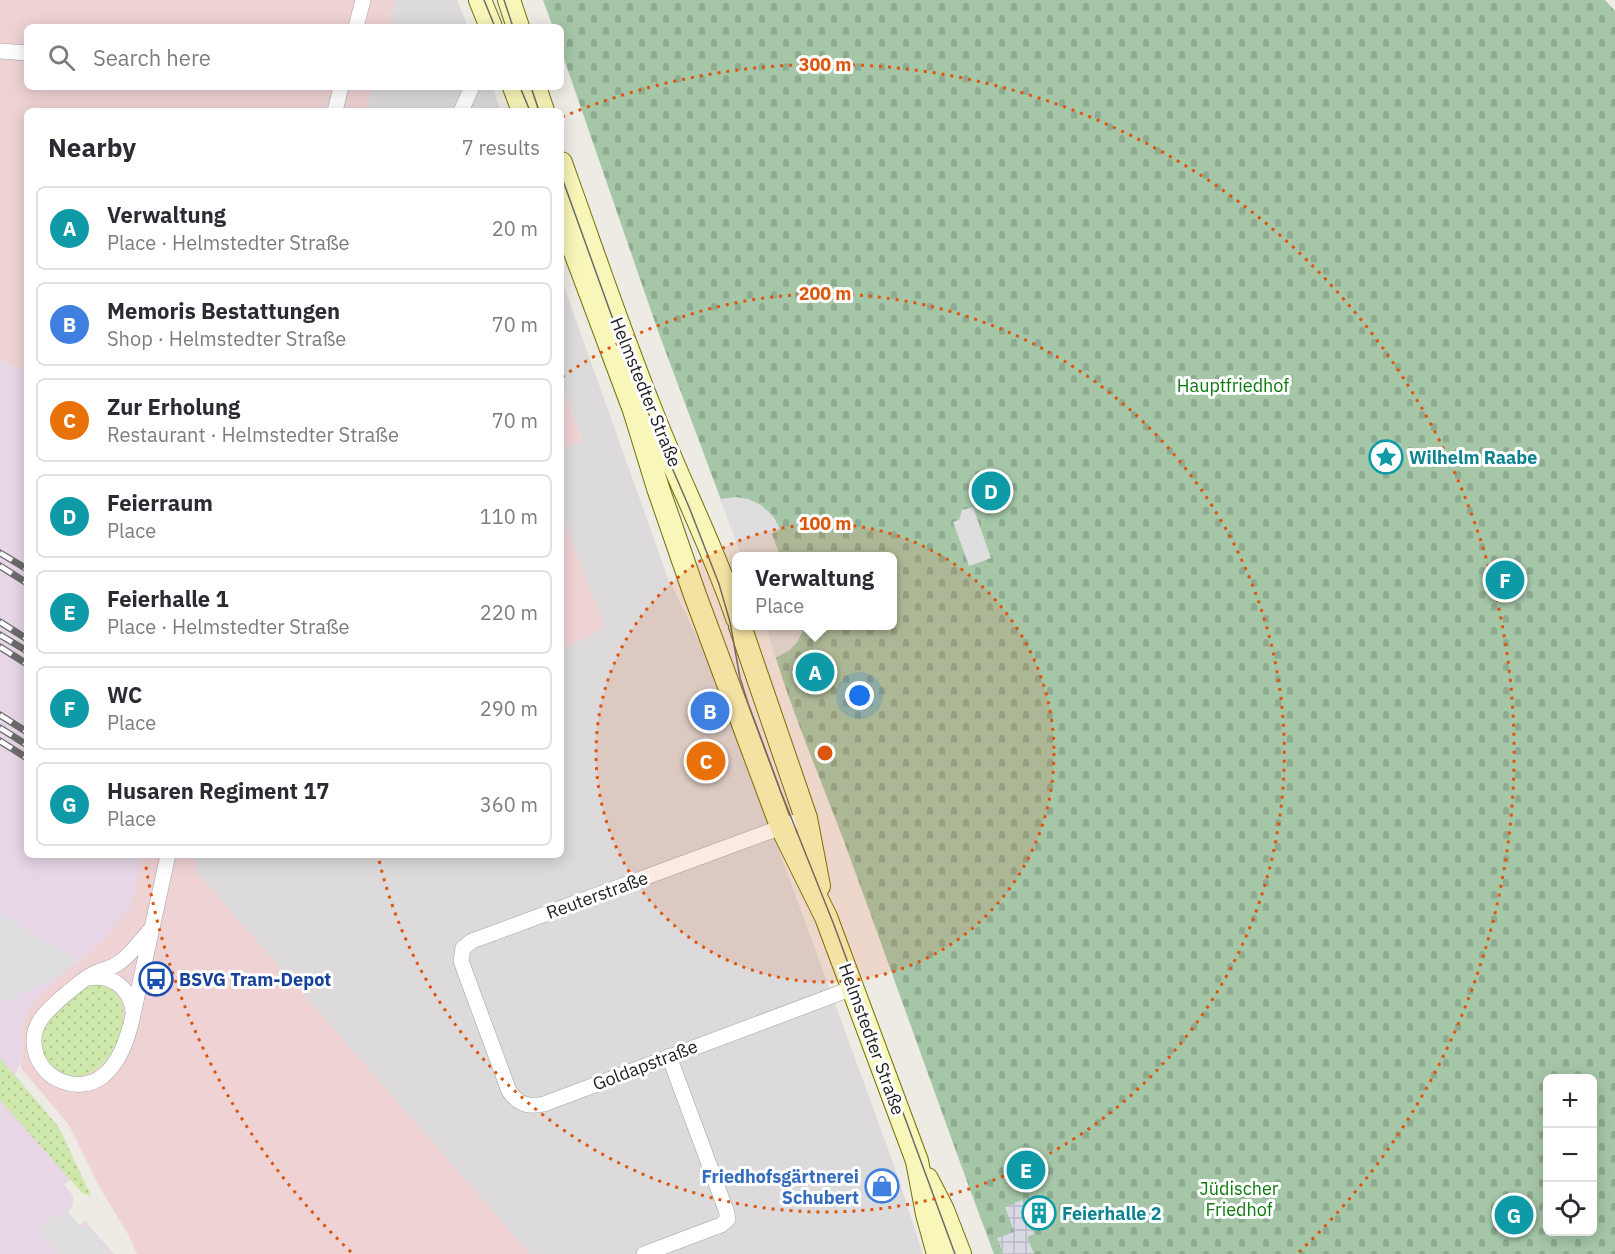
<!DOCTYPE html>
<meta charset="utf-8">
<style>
body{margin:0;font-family:"IBM Plex Sans",sans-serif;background:#f7f7f7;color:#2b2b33}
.controls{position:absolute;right:18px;bottom:18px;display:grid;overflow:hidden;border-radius:9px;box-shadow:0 3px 15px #0003}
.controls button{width:54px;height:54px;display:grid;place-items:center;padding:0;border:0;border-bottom:2px solid #e1e1e2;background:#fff;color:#2b2b33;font:30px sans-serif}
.you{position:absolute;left:860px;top:696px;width:21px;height:21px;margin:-15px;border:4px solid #fff;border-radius:50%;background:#1a73e8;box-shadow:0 0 0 9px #1a73e833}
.badge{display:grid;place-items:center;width:39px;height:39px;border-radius:50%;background:#0f766e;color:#fff;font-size:20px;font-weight:700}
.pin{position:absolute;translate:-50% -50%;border:3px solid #fff;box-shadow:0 2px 6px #0006}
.popup{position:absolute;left:732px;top:552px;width:165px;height:78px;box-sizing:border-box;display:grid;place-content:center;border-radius:9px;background:#fff;filter:drop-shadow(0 2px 4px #0005);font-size:20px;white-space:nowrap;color:#7c7c81}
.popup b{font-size:22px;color:#2b2b33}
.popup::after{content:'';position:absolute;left:50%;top:100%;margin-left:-12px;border:12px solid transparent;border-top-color:#fff}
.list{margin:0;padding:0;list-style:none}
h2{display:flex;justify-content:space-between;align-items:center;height:78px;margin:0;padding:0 24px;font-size:26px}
h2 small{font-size:20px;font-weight:400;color:#7c7c81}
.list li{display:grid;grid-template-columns:39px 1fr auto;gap:18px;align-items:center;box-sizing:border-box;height:84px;margin:0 12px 12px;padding:0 12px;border:2px solid #e1e1e2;border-radius:9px}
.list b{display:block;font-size:22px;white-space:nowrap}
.list p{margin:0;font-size:20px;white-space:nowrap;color:#7c7c81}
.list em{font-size:20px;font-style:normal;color:#7c7c81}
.icon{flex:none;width:33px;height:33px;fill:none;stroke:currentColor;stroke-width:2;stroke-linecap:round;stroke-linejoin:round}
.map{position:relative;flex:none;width:1615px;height:1254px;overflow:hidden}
.search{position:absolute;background:#fff;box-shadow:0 3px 15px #0003;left:24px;top:24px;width:540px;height:66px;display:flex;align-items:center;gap:15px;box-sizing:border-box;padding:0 21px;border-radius:9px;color:#7c7c81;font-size:22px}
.panel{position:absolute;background:#fff;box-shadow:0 3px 15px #0003;left:24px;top:108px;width:540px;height:750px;border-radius:9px}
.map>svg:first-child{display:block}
</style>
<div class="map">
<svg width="1615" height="1254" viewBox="0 0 1615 1254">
<defs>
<pattern id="grass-dots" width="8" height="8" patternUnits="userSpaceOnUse" patternTransform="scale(1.5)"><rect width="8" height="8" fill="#cde8aa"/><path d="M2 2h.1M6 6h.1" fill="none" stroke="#b0c792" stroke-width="1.8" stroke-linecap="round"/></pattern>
<pattern id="cemetery-stones" width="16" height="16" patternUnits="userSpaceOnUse" patternTransform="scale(1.5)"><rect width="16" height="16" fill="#a5c7a8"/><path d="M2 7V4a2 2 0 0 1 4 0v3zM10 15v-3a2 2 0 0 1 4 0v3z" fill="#8eaa90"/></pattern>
<pattern id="plaza-grid" width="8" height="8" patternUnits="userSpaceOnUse" patternTransform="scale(1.5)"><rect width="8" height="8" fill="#d8d9e4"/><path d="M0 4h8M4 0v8" fill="none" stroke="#b9bac3"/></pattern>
</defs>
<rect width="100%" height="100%" fill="#eeeae4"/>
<path fill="#dcdadb" d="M395,0H457L468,27H389Z
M373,87H492L501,111H366Z
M561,278L668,578L714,672L891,1157L923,1254H530L194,870L198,855H561V650L604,628L561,514V447L582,439L561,381Z"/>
<path fill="#efd3d4" d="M0,0H395L389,27H27V87H373L366,111H27V372L0,360Z
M561,381L582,439L580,442L561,449Z
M561,514L605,628L561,650Z
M142,855H198L195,870L530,1254H137L129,1236L100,1188L69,1125L21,1068L20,1048L22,1027L28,1008L66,971L101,942Z"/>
<path fill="#e7d6e6" d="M0,360L27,372V855H142L131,907L101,942L66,971L28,1008L22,1027V1059L15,1075L58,1126L80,1172L64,1184L73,1196V1204L68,1213L80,1226L85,1221L114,1254H0Z"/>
<path fill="url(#grass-dots)" d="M93,985C148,983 119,1076 77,1076C67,1077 58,1072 52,1066C27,1041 50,1017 70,1001C77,995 84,988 93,985Z
M0,1058L59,1128L91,1196L82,1193L0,1100Z"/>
<path fill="url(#cemetery-stones)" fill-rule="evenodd" d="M543,0H1605L1615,11V1254H994C943,1118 895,980 845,844C818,771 786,700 767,626H893V556H742L658,331L561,50V27H553ZM1548,1078H1592V1232H1548Z"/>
<path fill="#dedede" d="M736,497L748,499L761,505L773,516L780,529L772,534L780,556H742L720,499Z
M973,507L991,558L969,566L953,522L959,520L962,510Z
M767,626H805L798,641L790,650L775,658Z
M0,913L78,961L53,979L0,1004Z
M68,1212L82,1229L87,1226L110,1254H59L38,1230L58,1213L62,1218Z"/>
<path fill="url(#plaza-grid)" d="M1022,1200L1034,1234L1027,1237L1034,1254H1003L997,1238L1014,1232L1005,1207Z"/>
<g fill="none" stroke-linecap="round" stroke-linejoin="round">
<g stroke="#a2a2a2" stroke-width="16">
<path id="minor" d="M356,27L363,0
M0,51L27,53
M335,111L341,87
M461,111L472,87
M806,818L472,941L463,948L461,961L509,1091C519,1105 528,1107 544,1104L853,988
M151,929C141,940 132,954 120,962C111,969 100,970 91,975C82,980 74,988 66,994C48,1010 29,1024 35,1050C41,1080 79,1095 103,1076C119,1063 126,1042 131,1024L168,855
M89,978C112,974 130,988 133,1011
M644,1254L721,1225L728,1219L726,1210L669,1056"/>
</g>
<g stroke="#6f7207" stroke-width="24">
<path id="secondary" d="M480,0L491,27
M509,0L518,27
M514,87L523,111
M535,87L543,111
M561,163C592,249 621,336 655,420C681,486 714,550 737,618
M561,215L634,410L658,488L695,595L781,826L826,917L917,1161L927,1214L938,1254
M740,626L806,818L819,886
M927,1179L943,1210L960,1254"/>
</g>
<use href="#minor" stroke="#fff" stroke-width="15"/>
<use href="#secondary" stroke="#f8f6b8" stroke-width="22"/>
<path stroke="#6c6c6c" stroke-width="1.5" d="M484,0L495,27
M504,0L513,27
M520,87L530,111
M531,87L539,111
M561,175L638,389L689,507L719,584L730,622L740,678L748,703L781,792L834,925L955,1254"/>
<g stroke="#6c6c6c" stroke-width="7">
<path id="rail" d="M0,553L27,569
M0,566L27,583
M0,622L27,639
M0,635L27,651
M0,647L27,664
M0,715L27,732
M0,728L27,745
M0,741L27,758"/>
</g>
<use href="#rail" stroke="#fff" stroke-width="4.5" stroke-dasharray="14" stroke-linecap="butt"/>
</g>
<circle cx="825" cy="753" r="229" fill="#de560d" fill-opacity=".12"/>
<g fill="none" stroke="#de560d" stroke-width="3" stroke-dasharray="3 6">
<circle cx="825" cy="753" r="229"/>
<path d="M562 377A459 459 0 1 1 378 856"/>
<path d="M351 1252A688 688 0 0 1 145 861M562 117A688 688 0 0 1 1299 1252"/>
</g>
<defs>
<g id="sight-ring" transform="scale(1.725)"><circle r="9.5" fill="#fff" stroke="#0f9aa8" stroke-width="1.5"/><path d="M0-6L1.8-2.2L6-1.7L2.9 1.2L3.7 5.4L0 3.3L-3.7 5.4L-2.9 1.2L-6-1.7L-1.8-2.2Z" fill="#0f9aa8"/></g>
<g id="bus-ring" transform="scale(1.725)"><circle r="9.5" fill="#fff" stroke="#1a4fb4" stroke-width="1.5"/><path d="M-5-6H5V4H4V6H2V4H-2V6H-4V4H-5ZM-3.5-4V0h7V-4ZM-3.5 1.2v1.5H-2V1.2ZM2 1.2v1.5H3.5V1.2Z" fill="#1a4fb4"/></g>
<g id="shop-ring" transform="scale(1.725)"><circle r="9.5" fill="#fff" stroke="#3f7fe0" stroke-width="1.5"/><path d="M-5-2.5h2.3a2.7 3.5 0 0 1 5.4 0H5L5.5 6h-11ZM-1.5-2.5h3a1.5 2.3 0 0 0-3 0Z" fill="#3f7fe0"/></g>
<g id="building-ring" transform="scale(1.725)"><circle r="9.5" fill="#fff" stroke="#0f9aa8" stroke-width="1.5"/><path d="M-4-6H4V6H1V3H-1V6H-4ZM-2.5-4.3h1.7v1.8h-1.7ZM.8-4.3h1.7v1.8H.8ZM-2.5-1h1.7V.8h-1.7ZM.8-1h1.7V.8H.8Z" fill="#0f9aa8"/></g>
</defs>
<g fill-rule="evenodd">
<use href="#sight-ring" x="1386" y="457"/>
<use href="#bus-ring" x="156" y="979"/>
<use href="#shop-ring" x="882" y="1186"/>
<use href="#building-ring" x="1039" y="1213"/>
</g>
<g text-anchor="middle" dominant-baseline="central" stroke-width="6" stroke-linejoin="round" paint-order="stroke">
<g font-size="18" fill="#0e790e" stroke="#fff">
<text x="1233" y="385">Hauptfriedhof</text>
<text x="1239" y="1188">Jüdischer<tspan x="1239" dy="21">Friedhof</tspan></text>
</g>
<g font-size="18" fill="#1e1e1e" stroke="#fff">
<text transform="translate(646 392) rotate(68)">Helmstedter Straße</text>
<text transform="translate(597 895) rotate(-20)">Reuterstraße</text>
<text transform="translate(872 1039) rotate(70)">Helmstedter Straße</text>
<text transform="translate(645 1065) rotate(-21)">Goldapstraße</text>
</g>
<g font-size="18" font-weight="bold" fill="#0d838f" stroke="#fff" text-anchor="start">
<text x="1409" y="457">Wilhelm Raabe</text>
<text x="1062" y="1213">Feierhalle 2</text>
</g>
<g font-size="18" font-weight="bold" fill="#164399" stroke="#fff" text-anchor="start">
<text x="179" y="979">BSVG Tram-Depot</text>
</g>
<g font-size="18" font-weight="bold" fill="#366cbe" stroke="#fff" text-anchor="end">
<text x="859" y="1176">Friedhofsgärtnerei<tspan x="859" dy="21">Schubert</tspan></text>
</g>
</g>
<circle cx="825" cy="753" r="9" fill="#de560d" stroke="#fff" stroke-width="3"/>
<g font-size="18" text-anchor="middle" font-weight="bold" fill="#de560d" stroke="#fff" stroke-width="6" stroke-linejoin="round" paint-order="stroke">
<text x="825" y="71">300 m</text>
<text x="825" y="300">200 m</text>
<text x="825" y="530">100 m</text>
</g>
</svg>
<div class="controls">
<button>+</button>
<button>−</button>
<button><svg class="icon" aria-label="locate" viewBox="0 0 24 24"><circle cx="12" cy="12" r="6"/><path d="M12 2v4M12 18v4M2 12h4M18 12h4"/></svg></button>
</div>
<div class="you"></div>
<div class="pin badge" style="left:815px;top:672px;background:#0f9aa8">A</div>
<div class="popup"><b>Verwaltung</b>Place</div>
<div class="pin badge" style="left:710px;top:711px;background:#3f7fe0">B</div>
<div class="pin badge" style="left:706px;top:761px;background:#e8710a">C</div>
<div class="pin badge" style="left:991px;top:491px;background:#0f9aa8">D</div>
<div class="pin badge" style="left:1026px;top:1170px;background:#0f9aa8">E</div>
<div class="pin badge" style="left:1505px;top:580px;background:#0f9aa8">F</div>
<div class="pin badge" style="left:1514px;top:1215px;background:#0f9aa8">G</div>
<div class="search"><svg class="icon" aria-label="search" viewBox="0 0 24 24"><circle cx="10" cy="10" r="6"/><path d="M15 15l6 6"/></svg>Search here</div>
<section class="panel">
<h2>Nearby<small>7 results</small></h2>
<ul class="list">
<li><span class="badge" style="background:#0f9aa8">A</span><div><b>Verwaltung</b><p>Place · Helmstedter Straße</p></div><em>20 m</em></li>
<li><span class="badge" style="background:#3f7fe0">B</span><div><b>Memoris Bestattungen</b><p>Shop · Helmstedter Straße</p></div><em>70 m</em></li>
<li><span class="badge" style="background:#e8710a">C</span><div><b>Zur Erholung</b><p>Restaurant · Helmstedter Straße</p></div><em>70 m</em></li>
<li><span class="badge" style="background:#0f9aa8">D</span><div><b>Feierraum</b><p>Place</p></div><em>110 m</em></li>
<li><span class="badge" style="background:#0f9aa8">E</span><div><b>Feierhalle 1</b><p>Place · Helmstedter Straße</p></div><em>220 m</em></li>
<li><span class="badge" style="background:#0f9aa8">F</span><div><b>WC</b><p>Place</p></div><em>290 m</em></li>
<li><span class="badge" style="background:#0f9aa8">G</span><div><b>Husaren Regiment 17</b><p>Place</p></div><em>360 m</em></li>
</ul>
</section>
</div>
